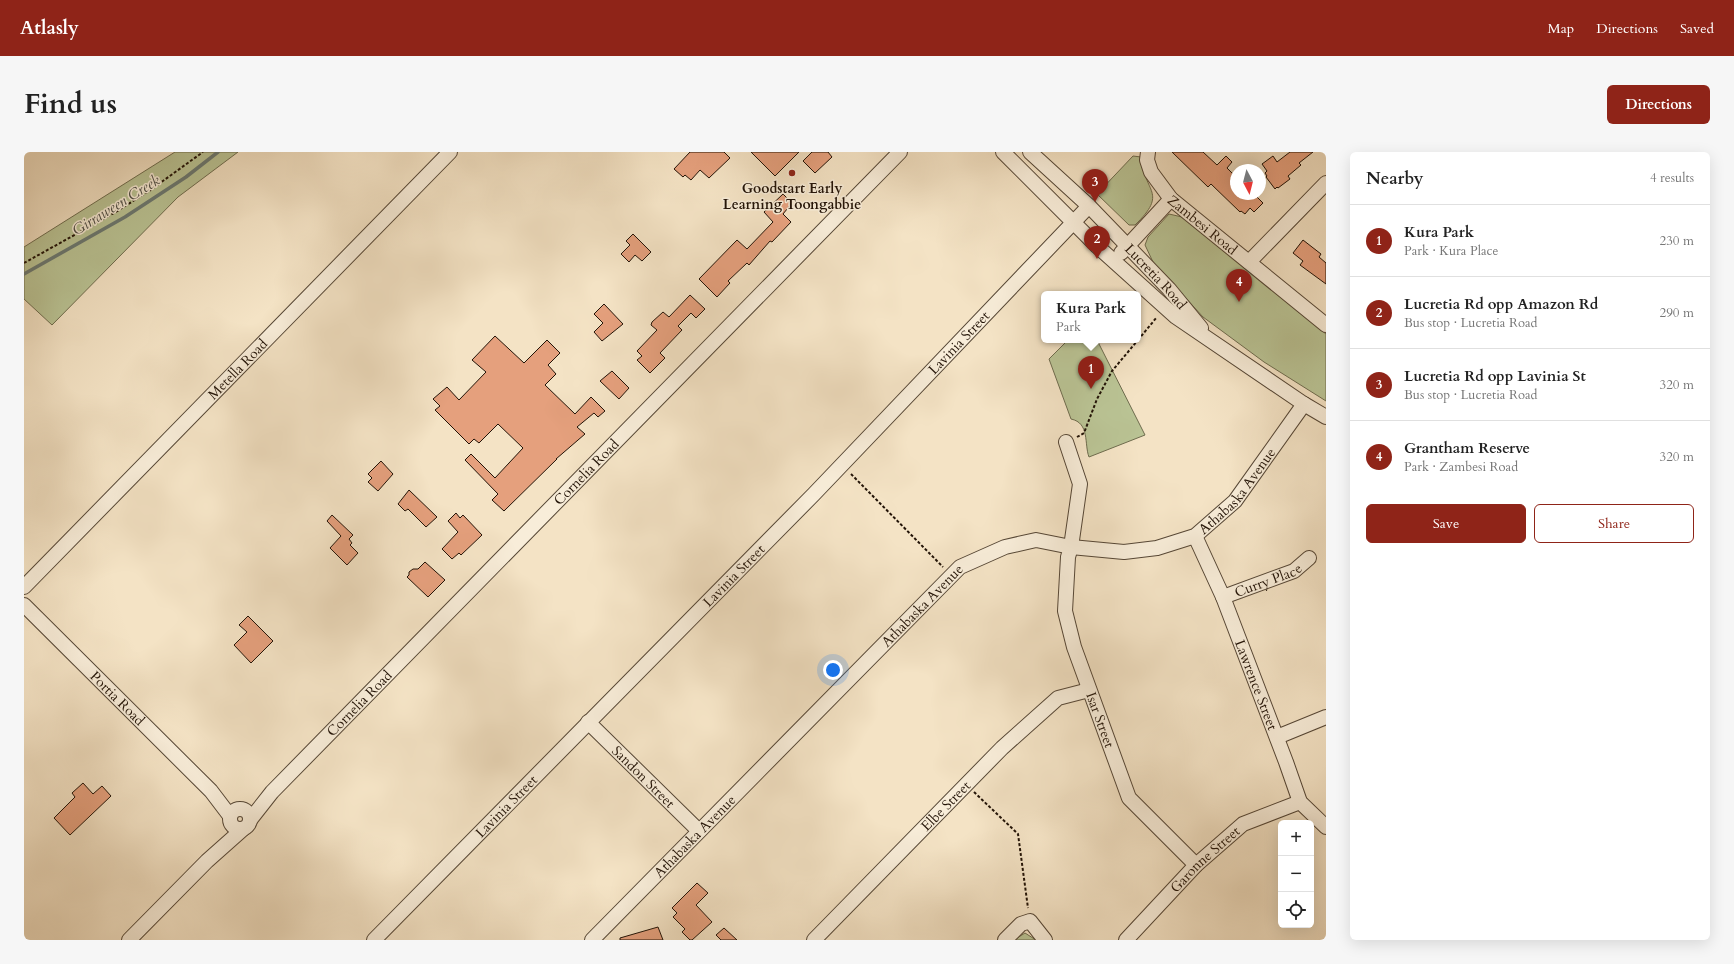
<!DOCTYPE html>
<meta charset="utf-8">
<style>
body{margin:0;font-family:Cardo,serif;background:#f6f6f6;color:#222}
.controls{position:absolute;right:12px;bottom:12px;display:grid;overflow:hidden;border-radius:6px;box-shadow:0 4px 16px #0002}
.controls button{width:36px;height:36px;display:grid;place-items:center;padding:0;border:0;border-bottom:1px solid #e0e0e0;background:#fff;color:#222;font:20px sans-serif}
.compass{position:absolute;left:1206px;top:12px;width:36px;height:36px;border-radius:50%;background:#fff;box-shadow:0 4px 16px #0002;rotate:173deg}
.you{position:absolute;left:809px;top:518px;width:14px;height:14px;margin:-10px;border:3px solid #fff;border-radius:50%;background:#1a73e8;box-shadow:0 0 0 6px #1a73e833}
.badge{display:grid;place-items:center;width:26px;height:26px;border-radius:50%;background:#8f2418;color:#fff;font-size:13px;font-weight:700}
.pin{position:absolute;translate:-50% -33px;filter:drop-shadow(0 1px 2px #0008)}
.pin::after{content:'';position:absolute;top:21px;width:14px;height:12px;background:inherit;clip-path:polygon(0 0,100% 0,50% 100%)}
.popup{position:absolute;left:1017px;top:139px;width:100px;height:52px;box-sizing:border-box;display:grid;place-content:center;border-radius:6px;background:#fff;filter:drop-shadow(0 1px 3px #0005);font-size:13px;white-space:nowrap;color:#767676}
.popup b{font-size:15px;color:#222}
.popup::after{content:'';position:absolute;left:50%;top:100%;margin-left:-8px;border:8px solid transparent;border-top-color:#fff}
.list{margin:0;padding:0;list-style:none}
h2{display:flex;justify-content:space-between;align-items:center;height:52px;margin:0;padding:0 16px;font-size:17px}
h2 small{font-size:13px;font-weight:400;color:#767676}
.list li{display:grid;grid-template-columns:26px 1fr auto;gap:12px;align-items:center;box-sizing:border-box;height:72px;padding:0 16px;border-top:1px solid #e0e0e0}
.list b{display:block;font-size:15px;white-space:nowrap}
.list p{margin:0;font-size:13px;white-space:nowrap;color:#767676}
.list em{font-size:13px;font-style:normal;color:#767676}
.actions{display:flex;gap:8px;padding:12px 16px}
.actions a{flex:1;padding:9px 0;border:1px solid #8f2418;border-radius:6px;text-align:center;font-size:14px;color:#8f2418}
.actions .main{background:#8f2418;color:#fff}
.icon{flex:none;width:22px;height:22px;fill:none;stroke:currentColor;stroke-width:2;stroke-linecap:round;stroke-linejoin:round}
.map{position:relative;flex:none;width:1302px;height:788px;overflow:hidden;border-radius:6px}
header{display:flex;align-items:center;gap:24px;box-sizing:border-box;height:56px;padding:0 20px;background:#8f2418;color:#fff}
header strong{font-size:19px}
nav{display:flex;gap:22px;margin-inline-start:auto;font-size:14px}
.intro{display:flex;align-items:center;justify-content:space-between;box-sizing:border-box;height:96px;padding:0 24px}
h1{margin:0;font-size:28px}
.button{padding:10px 18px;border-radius:6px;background:#8f2418;color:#fff;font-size:14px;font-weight:700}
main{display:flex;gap:24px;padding:0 24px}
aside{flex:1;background:#fff;border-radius:6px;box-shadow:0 4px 16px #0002}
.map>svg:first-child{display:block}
</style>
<header>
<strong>Atlasly</strong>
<nav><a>Map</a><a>Directions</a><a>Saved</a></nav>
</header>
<div class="intro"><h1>Find us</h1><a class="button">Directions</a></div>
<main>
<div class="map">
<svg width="1302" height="788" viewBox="0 0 1302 788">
<rect width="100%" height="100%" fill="#f4e3c5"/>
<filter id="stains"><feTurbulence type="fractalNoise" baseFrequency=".005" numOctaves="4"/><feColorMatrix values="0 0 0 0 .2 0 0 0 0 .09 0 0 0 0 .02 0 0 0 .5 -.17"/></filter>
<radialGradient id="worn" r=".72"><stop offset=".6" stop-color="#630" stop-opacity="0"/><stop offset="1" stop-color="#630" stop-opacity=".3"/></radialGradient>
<path fill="#bac495" stroke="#6e6c4e" d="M151,0H214L154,45L28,173L0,147V95Z
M1109,4L1117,5C1120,41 1145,40 1111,73H1105L1073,42Z
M1145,62L1158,65L1302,182V249L1240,210L1179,165L1129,110L1121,93L1124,85Z
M1044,188H1073L1121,283L1065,305C1060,292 1066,271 1047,267L1025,207Z
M1001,781L1012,788H990Z"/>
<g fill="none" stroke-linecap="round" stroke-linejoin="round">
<path stroke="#6b7972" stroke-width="3.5" d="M0,122L101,65L162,25L194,0"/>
</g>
<path fill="#e5a07d" stroke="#221307" d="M666,0H700L706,6L685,26L676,18L667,28L661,23L659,25L650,17Z
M727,0H775L751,24Z
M788,0H804L808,5L791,21L779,9Z
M1148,0H1179L1193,13L1202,4L1208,10L1203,16L1212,25V42H1230L1239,51L1230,60L1226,56L1221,62L1217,59L1216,60L1187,32L1184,35Z
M1266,0H1289L1275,11L1277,13L1264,24L1266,27L1254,36L1253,35L1251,37L1242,25L1243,24L1241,21L1243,19L1238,12L1249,4L1253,10Z
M759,42L768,51L759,62L767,70L748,90L746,89L725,113L723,111L704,129L706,131L693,145L675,127L713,88L723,97L749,70L740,60Z
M609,82L627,100L618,109L611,103L605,110L597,102L606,93L602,89Z
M1279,88L1297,102L1295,105L1302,111V132L1276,113L1279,109L1269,101Z
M666,143L681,157L672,166L667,161L654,174L658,178L636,201L641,206L626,221L613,208L618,204L613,199L633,178L627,173L628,170L639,160L645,165Z
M580,152L599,172L578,189L570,180L579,171L570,162Z
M471,184L500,211L523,188L536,201L524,213L532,222L521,233L551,262L567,245L581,259L574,265L570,261L553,275L561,282L532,307H533L480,359L468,348L474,342L441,308L447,302L471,326L499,296L474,272L455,291L450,287L445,292L411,258L416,254L409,247L423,235L435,248L462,220L448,208Z
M588,219L605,236L595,247L576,229Z
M357,309L369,322L354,339L344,330L348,326L344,322Z
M385,338L413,365L402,375L384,357L381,359L374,352Z
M432,361L436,366L439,363L458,383L437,403L435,401L428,407L418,397L434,380L424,369Z
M308,363L329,383L325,387L328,391L326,393L334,401L323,413L306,396L317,384L303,369Z
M401,410L421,428L404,445L383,425L385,423V420L389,417H394Z
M224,464L249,489L227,511L210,493L223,480L215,473Z
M59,631L69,642L78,634L87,644L46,683L30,666L51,645L48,641Z
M673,731L684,741L672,753L688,770L668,788H666L658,780L661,777L649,765L653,761L648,756Z
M634,775L639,788H596V786Z
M700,776L713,788H697L692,783Z"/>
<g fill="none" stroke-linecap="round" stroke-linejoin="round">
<g stroke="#564736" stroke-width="16">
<g id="minor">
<path d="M979,0L1073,94L1152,165L1280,252L1302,265"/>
<path id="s1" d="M1006,0L1065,54L1145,137L1177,176"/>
<path id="s2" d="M1124,0L1123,8L1127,20L1147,47L1302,173"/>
<path d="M1097,101L1147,47"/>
<path d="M1225,110L1302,31"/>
<path id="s3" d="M1042,290L1056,332L1047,395L1044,405L1041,459L1050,495L1105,646L1172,713"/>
<path id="s4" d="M1171,384L1199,445L1262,610L1276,650L1302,675"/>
<path id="s5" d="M0,435L426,0"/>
<path id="s6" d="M1199,445L1270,419L1285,406"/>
<path id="s7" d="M0,453L187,639L206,664"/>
<path id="s8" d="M564,570L675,679"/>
<path d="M1253,585L1302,565"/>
<circle cx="216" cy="667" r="10"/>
<path id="s9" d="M226,668L248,640L876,0"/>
<path d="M105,788L183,709L219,677"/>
<path id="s10" d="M350,788L790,342L1065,54"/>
<path id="s11" d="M568,788L936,415L981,395L1012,388L1047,395L1100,400L1133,396L1171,384L1211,349L1280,252"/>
<path id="s12" d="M790,788L978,596L1034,546L1065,538"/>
<path d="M981,788L997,772L1006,769L1021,788"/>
<path id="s13" d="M1102,788L1172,713L1219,672L1276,650"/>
</g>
</g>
<path stroke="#221307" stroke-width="2" stroke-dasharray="3 2" stroke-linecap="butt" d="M0,111L90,61L125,39L179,0
M1114,188L1133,165
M1053,285L1060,281L1073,247L1088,219L1114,188
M827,322L919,415
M950,640L994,682L1004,756"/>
<use href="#minor" stroke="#f8edd9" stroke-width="14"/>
</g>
<circle fill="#8f2418" stroke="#f8edd9" stroke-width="1.5" cx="768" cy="21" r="4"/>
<g text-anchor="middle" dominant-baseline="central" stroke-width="3" stroke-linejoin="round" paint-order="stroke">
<g font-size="14" font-weight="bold" fill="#221307" stroke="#f8edd9">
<text x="768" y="36">Goodstart Early<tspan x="768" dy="16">Learning Toongabbie</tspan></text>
</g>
<g font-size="14" fill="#221307" stroke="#f8edd9">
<text stroke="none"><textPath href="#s2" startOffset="95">Zambesi Road</textPath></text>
<text stroke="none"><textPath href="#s1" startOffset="177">Lucretia Road</textPath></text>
<text stroke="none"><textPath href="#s10" startOffset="836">Lavinia Street</textPath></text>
<text stroke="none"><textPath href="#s5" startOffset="305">Metella Road</textPath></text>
<text stroke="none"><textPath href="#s9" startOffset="484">Cornelia Road</textPath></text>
<text stroke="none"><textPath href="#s11" startOffset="829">Athabaska Avenue</textPath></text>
<text stroke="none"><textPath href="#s10" startOffset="512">Lavinia Street</textPath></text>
<text stroke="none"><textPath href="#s6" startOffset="48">Curry Place</textPath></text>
<text stroke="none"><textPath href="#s11" startOffset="470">Athabaska Avenue</textPath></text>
<text stroke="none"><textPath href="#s4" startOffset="161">Lawrence Street</textPath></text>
<text stroke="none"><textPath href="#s7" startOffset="132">Portia Road</textPath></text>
<text stroke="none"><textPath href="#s9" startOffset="160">Cornelia Road</textPath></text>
<text stroke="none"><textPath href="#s3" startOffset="287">Isar Street</textPath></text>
<text stroke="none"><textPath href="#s8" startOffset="78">Sandon Street</textPath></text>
<text stroke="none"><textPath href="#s10" startOffset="188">Lavinia Street</textPath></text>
<text stroke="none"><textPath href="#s12" startOffset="188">Elbe Street</textPath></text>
<text stroke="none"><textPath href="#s11" startOffset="146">Athabaska Avenue</textPath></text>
<text stroke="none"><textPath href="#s13" startOffset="113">Garonne Street</textPath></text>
</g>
<g font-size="15" font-style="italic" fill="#4d4e46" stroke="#f8edd9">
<text transform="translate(92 53) rotate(-32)">Girraween Creek</text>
</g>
</g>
<rect width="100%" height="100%" filter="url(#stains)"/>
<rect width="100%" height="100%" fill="url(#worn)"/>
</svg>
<div class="controls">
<button>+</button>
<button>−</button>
<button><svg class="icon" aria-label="locate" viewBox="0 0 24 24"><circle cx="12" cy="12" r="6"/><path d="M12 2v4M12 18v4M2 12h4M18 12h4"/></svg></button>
</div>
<svg class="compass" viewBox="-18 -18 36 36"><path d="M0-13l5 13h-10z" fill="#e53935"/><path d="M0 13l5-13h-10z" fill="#767676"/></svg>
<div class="you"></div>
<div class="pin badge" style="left:1067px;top:237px">1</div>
<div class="popup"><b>Kura Park</b>Park</div>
<div class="pin badge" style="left:1073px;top:107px">2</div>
<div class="pin badge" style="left:1071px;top:50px">3</div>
<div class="pin badge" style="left:1215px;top:150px">4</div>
</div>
<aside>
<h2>Nearby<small>4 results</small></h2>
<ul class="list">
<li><span class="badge">1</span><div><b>Kura Park</b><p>Park · Kura Place</p></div><em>230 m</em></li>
<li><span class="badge">2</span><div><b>Lucretia Rd opp Amazon Rd</b><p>Bus stop · Lucretia Road</p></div><em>290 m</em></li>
<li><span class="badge">3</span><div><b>Lucretia Rd opp Lavinia St</b><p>Bus stop · Lucretia Road</p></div><em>320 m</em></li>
<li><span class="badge">4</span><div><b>Grantham Reserve</b><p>Park · Zambesi Road</p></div><em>320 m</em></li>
</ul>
<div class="actions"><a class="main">Save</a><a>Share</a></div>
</aside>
</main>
